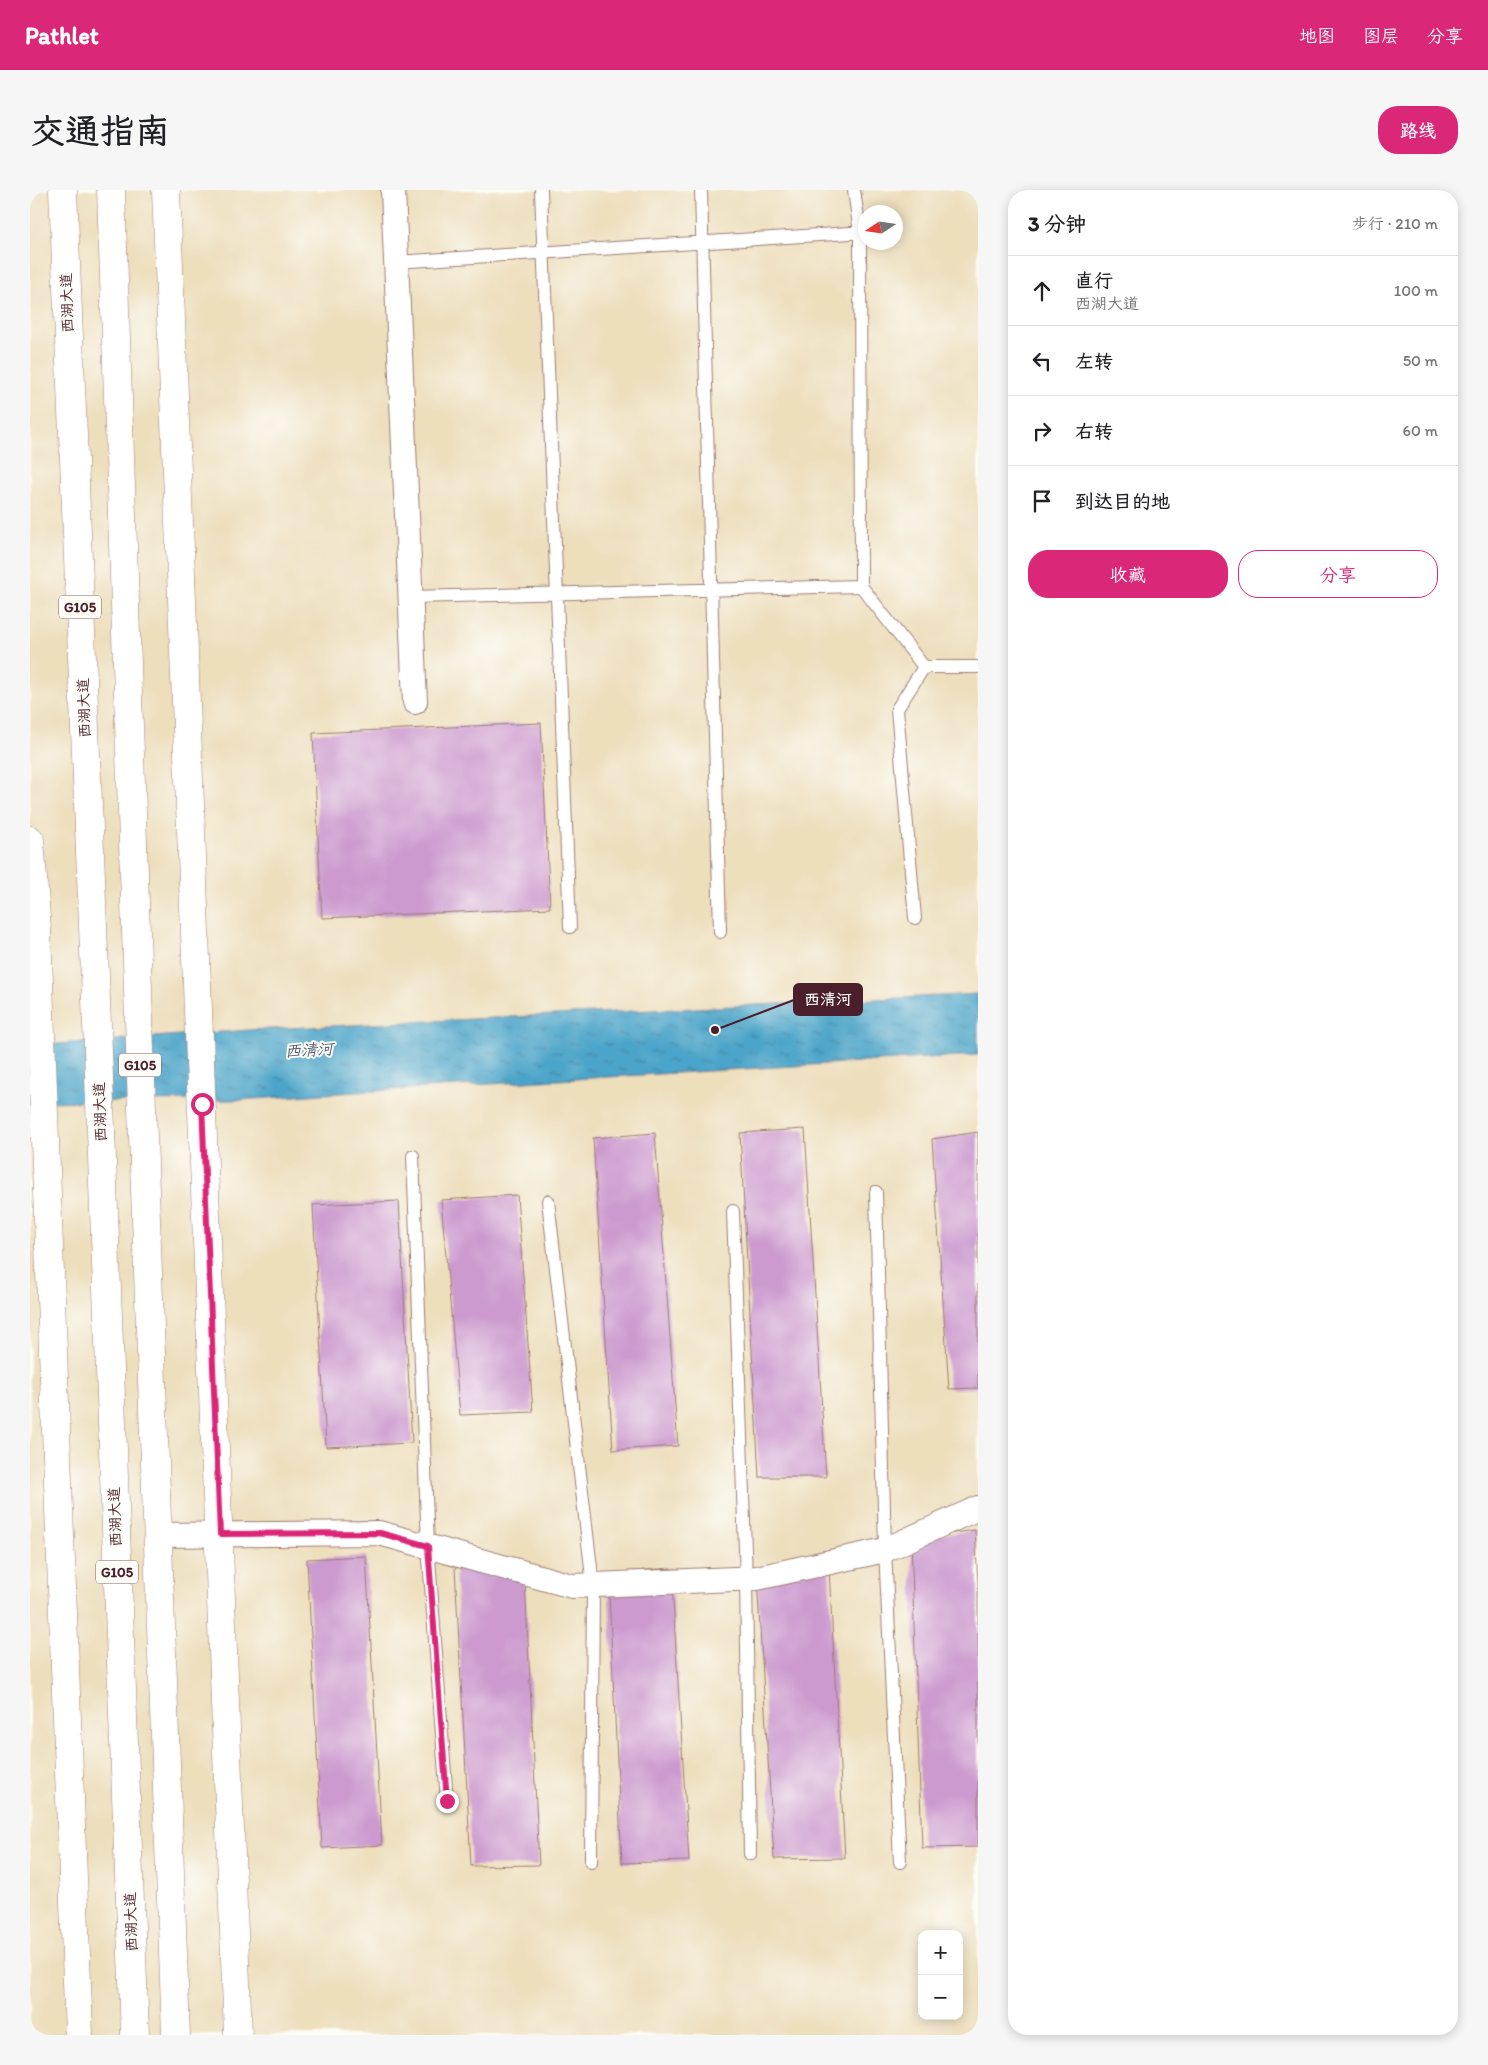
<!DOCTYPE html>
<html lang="zh">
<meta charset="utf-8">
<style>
body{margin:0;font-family:Itim,"LXGW WenKai TC",sans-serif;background:#f6f6f6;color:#202124}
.controls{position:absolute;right:15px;bottom:15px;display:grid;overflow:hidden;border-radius:10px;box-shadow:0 2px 12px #0003}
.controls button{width:45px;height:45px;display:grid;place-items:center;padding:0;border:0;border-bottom:1px solid #e0e0e0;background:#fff;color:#202124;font:25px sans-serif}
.compass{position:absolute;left:828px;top:15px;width:45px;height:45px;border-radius:50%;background:#fff;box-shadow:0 2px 12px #0003;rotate:258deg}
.stop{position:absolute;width:15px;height:15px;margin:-11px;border:4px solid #db2777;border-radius:50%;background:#fff}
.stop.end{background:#db2777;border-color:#fff;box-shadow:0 1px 5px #0008}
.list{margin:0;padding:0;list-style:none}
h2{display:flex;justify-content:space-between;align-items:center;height:65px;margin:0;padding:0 20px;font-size:21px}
h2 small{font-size:16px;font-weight:400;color:#757577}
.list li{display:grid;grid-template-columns:32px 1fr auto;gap:15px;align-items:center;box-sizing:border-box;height:70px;padding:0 20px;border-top:1px solid #e0e0e0}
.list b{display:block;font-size:19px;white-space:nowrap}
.list p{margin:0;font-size:16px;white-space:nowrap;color:#757577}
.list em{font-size:16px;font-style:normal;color:#757577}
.actions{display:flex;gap:10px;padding:15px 20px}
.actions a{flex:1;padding:11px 0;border:1px solid #db2777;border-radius:20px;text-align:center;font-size:18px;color:#db2777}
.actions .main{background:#db2777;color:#fff}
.icon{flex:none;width:28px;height:28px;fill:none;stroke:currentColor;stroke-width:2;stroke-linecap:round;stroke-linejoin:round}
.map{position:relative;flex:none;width:948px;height:1845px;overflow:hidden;border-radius:20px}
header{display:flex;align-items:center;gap:30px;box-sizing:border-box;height:70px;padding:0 25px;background:#db2777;color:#fff}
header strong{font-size:24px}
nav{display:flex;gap:28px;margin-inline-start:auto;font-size:18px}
.intro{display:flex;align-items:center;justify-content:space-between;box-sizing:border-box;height:120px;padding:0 30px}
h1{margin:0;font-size:35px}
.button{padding:12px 22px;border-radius:20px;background:#db2777;color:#fff;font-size:18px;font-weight:700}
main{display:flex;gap:30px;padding:0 30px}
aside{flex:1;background:#fff;border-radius:20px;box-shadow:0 2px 12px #0003}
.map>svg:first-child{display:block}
</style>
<header>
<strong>Pathlet</strong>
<nav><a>地图</a><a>图层</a><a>分享</a></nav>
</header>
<div class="intro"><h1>交通指南</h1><a class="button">路线</a></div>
<main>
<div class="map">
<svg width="948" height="1845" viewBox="0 0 948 1845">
<defs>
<pattern id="water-ripples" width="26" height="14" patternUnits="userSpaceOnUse" patternTransform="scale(1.25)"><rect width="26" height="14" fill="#4ca4c9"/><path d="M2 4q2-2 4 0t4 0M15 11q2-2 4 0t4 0" fill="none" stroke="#4185a3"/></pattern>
</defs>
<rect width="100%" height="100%" fill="#fdfcf7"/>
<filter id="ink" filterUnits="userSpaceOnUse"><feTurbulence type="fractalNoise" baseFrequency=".02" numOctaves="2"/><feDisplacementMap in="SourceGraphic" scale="10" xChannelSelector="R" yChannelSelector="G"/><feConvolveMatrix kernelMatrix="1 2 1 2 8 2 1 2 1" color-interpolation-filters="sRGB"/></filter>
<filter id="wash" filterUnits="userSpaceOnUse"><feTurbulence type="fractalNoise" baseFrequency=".0096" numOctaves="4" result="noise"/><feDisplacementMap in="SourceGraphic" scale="20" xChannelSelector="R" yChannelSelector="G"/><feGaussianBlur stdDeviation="1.12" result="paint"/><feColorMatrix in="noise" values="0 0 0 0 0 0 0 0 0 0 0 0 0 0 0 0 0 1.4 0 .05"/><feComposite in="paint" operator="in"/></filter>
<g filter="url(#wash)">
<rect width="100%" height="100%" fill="#eddebc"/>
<path fill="url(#water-ripples)" stroke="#4b627a" d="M948,804V865L293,904L211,910L0,912V856L218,840Z"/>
<g id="blocks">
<path fill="#cc9acf" d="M511,533L520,718L292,728L283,543Z
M775,939L796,1287H729L710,943Z
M948,942V1198L919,1199L902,949Z
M625,943L648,1256L583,1260L563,948Z
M487,1005L503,1222L430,1225L411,1010Z
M369,1011L382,1253L296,1257L283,1015Z
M945,1340L948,1393V1657L892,1658L881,1349Z
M336,1366L352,1655L292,1658L277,1369Z
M494,1370L509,1675L441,1676L425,1378Z
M641,1378L659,1671L592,1673L578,1383Z
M799,1380L815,1668L744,1669L727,1388Z"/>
</g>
</g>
<g filter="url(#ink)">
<use href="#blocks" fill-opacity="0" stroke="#9c7e74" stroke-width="1"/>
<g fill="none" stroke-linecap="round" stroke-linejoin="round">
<g stroke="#9c7e74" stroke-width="14">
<path id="service" d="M511,0L540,737
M671,0L690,742
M824,0L830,43L831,396L894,477
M366,72L836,42
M381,407L831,396
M885,728L867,519L894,477H948
M383,966L398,1356L417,1611
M846,1002L855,1360L870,1672
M518,1011L563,1395L561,1672
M703,1021L716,1388L720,1664"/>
</g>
<g stroke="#9c7e74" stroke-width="26">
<path id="minor" d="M363,0L385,512
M127,1345L349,1343L542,1396L727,1388L855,1360L948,1318"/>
</g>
<g stroke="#9c7e74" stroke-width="29">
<path id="tertiary" d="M136,0L208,1845
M0,650L7,740L49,1845"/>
</g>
<g stroke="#9c7e74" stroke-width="29">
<path id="primary" d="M33,0L67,834L105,1845
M81,0L112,919L146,1845"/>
</g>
<use href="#service" stroke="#fff" stroke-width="12"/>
<use href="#minor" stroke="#fff" stroke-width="24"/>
<use href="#tertiary" stroke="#fff" stroke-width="28"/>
<use href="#primary" stroke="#fff" stroke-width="28"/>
</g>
</g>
<g fill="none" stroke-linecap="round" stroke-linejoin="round" filter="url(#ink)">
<path stroke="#db2777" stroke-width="6" d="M172,914L190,1344L350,1343L398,1356L417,1611"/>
</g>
<g text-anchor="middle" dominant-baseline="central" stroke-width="4" stroke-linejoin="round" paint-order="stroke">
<g fill="#fdfcf7" stroke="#806168" stroke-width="1">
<rect x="29" y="405.5" width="42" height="23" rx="4"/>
<rect x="89" y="863.5" width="42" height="23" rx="4"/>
<rect x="66" y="1370.5" width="42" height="23" rx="4"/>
</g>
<g font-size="14" font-weight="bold" fill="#4a1f2b">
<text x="50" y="417">G105</text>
<text x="110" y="875">G105</text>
<text x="87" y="1382">G105</text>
</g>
<g font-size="15" fill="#4a1f2b" stroke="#fdfcf7">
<text transform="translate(37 113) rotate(-92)">西湖大道</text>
<text transform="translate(54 518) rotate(-92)">西湖大道</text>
<text transform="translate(70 922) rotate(-92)">西湖大道</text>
<text transform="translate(85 1327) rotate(-92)">西湖大道</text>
<text transform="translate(101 1732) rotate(-92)">西湖大道</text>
</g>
<g font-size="16" font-style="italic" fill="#4b5b72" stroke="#fdfcf7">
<text transform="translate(279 860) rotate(-3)">西清河</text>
</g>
</g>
<path fill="none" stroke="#4a1f2b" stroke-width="2" d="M685 840L764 810"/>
<circle fill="#4a1f2b" stroke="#fdfcf7" stroke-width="2" cx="685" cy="840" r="5"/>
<rect fill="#4a1f2b" stroke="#4a1f2b" stroke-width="2" x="764" y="794" width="68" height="31" rx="5"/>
<g font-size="16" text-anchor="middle" font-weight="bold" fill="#fff">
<text x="798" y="815">西清河</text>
</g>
</svg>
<div class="controls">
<button>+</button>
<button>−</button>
</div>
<svg class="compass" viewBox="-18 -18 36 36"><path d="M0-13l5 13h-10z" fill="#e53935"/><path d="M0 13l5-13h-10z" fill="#757577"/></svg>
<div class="stop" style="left:172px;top:914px"></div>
<div class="stop end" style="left:417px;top:1611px"></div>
</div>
<aside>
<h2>3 分钟<small>步行 · 210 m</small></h2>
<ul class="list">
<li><svg class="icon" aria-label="ahead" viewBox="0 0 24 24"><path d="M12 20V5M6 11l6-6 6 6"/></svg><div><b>直行</b><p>西湖大道</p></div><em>100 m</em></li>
<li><svg class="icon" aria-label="left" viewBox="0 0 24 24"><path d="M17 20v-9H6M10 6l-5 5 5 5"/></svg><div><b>左转</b></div><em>50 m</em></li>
<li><svg class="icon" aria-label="right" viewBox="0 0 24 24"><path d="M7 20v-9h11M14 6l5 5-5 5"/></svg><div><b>右转</b></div><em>60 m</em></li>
<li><svg class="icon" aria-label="arrive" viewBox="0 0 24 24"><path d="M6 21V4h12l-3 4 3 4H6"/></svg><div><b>到达目的地</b></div></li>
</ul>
<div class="actions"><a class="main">收藏</a><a>分享</a></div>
</aside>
</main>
